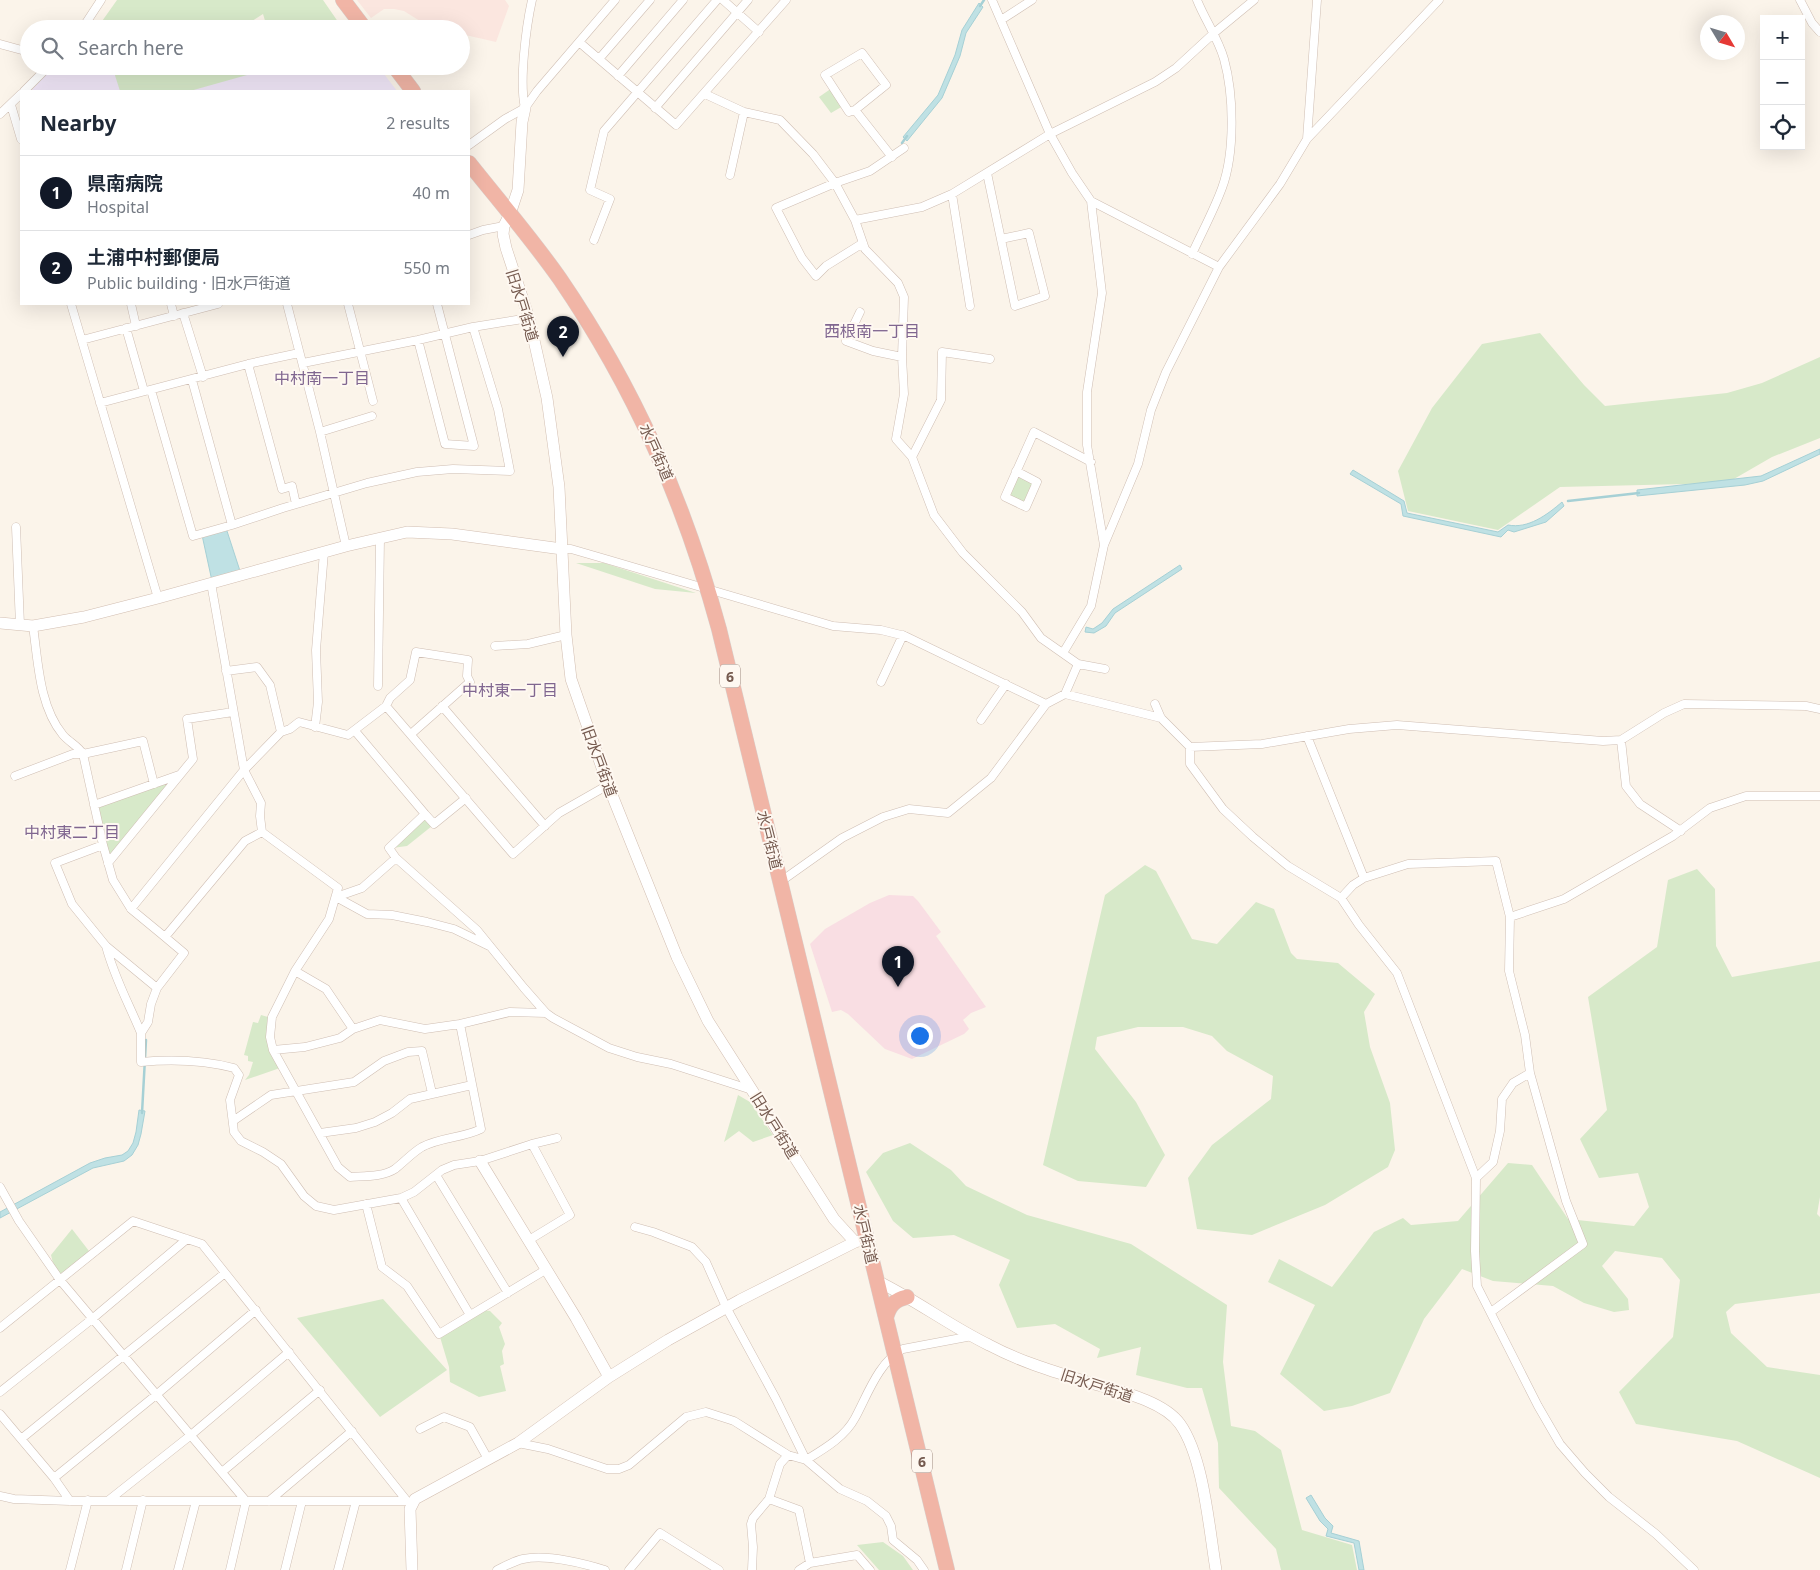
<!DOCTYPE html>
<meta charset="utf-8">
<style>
body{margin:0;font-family:"Noto Sans","Noto Sans JP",sans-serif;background:#f2f2f3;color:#1f2937}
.controls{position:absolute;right:15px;top:15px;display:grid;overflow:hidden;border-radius:0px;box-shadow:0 5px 20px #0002}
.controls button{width:45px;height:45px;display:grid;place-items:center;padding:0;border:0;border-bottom:1px solid #e0e1e3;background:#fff;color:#1f2937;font:25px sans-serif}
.compass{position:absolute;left:1700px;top:15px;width:45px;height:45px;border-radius:50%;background:#fff;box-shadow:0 5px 20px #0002;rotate:128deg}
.you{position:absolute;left:919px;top:1035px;width:18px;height:18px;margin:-12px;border:4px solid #fff;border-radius:50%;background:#1a73e8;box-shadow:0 0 0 8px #1a73e833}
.badge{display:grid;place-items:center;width:32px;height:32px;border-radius:50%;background:#111827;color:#fff;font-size:16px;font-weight:700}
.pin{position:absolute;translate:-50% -41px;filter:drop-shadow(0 1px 2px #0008)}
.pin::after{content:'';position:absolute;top:26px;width:18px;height:15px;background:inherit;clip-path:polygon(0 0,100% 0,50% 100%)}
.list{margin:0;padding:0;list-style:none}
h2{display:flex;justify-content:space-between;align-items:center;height:65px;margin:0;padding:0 20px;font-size:21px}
h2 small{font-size:16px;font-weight:400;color:#747a83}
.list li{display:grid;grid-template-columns:32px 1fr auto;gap:15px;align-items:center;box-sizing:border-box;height:75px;padding:0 20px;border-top:1px solid #e0e1e3}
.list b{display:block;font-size:19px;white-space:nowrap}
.list p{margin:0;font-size:16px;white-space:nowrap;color:#747a83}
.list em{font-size:16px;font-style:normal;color:#747a83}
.icon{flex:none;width:28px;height:28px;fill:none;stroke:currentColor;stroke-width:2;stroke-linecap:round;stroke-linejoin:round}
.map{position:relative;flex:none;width:1820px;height:1570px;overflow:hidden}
.search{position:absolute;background:#fff;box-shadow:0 5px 20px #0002;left:20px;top:20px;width:450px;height:55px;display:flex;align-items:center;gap:12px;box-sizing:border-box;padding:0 18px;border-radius:28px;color:#747a83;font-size:19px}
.panel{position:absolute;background:#fff;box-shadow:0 5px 20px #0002;left:20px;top:90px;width:450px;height:215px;border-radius:0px}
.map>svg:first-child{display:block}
</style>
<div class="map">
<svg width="1820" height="1570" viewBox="0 0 1820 1570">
<rect width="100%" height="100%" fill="#fbf4ea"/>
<path fill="#fbe6df" d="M357,0H505L509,6L496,42L461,34V29H439L428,26L404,11L394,9H384L371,18Z"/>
<path fill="#f1e7f8" d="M54,66H378L397,91H31Z"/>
<path fill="#f9dee3" d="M889,895L913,896L918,901L941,932L936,936L986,1007L971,1013L963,1020L969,1029L964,1034L912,1059L885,1049L848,1014L841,1010L832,1012L810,944L825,929L870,903Z"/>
<path fill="#d7e9c9" d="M117,0H323L343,29H275L273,22L266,24L263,14L252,21L254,29H101L100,24Z
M112,66H264L265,70L190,91H120Z
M832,88L843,106L831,113L819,97Z
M1540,333L1584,385L1605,406L1727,393L1762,383L1820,357V438L1772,457L1727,483L1560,487L1498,530L1408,511L1398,471L1432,408L1482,344Z
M1017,473L1034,483L1024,505L1007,497Z
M576,563H604L696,593L655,589Z
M177,777L109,859L97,807Z
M424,817L432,826L407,846L392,848Z
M1145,865L1156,871L1192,939L1217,944L1256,902L1274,909L1291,953L1297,959L1338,963L1375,994L1364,1012L1370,1047L1390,1103L1395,1150L1388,1167L1325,1205L1252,1235L1197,1229L1188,1178L1212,1145L1271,1099L1273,1076L1227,1051L1212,1036L1183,1027H1138L1097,1037L1095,1049L1136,1102L1165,1155L1146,1187L1078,1181L1043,1165L1105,895Z
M1697,869L1715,889L1716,946L1732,977L1820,961V1197L1817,1214L1820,1217V1293L1735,1304L1726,1312L1731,1333L1767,1367L1820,1375V1478L1737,1441L1636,1424L1619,1392L1673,1337L1680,1280L1662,1258L1615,1251L1602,1266L1628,1299L1629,1310L1614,1312L1584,1303L1553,1286L1493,1281L1462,1269L1424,1319L1390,1393L1352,1406L1324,1411L1280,1374L1315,1305L1268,1282L1279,1259L1332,1287L1374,1232L1403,1218L1411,1225L1458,1221L1508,1163L1532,1165L1568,1219L1634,1226L1649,1207L1638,1173L1599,1178L1580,1139L1607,1110L1588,997L1657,947L1668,880Z
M261,1015L268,1017C266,1042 266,1047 280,1068L245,1080L249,1075L253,1062L248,1061V1056L244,1055L253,1022L258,1023Z
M738,1095L750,1102L773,1135L753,1142L739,1131L724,1142Z
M910,1143L951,1170L966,1186L1027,1215L1131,1244L1227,1305L1223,1362L1231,1426L1255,1431L1281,1450L1302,1530L1352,1545L1357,1570H1281L1276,1549L1219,1488L1218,1443L1202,1388H1187L1136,1375L1141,1347L1097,1358L1100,1349L1055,1324L1017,1328L999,1285L1010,1260L954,1235L913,1238L893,1221L866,1172L883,1153Z
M72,1229L89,1251L61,1277L53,1263L51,1255Z
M383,1299L447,1370L380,1417L297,1318Z
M483,1310L490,1311L502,1323L499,1327L505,1344L502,1351L504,1364L500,1366L506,1391L479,1397L450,1382L449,1367L440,1337Z
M883,1542L903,1556L913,1570H879L857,1545Z"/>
<path fill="#bfe1e4" stroke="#a6d0d5" d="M979,3L983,7L966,33L960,56L942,98L907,141L903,137L938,95L955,55L962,30Z
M1820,449V454L1763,481L1745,485L1637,496V490L1761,476Z
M1353,470L1404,501L1407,513L1498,532L1508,525C1528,529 1547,515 1562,502L1564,506L1546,522L1514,532L1508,530L1501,537L1403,516L1401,504L1350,474Z
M226,528L241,574L212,581L202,535Z
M1180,565L1182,569L1115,613L1106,626L1094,633L1085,632L1086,627L1093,629L1102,623L1113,609Z
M139,1110L145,1111L141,1134L138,1145L132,1155L124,1161L93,1168L0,1218V1212L90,1163L105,1158L122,1155L128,1151L133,1143L136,1132Z
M1311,1495L1325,1518L1333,1526L1331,1533L1359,1541L1364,1570H1359L1354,1543L1326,1536L1328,1529L1320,1521L1306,1498Z"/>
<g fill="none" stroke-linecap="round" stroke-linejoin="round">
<path stroke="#a6d0d5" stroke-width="2.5" d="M980,6L984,0
M902,143L907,136
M1568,501L1639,493
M142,1113L146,1040"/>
<g stroke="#cfbeb3" stroke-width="9">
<path id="street" d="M723,0L759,32
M992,0L1050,134L1072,173L1091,201L1102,293L1087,392V445L1104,545
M1800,0L1812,23L1820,32
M1001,20L1032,0
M82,29L101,0
M579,42L676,125L786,0
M0,44L29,52
M599,59L650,0
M618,76L683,0
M24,91L49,66
M705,94L744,112L780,120L813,154L835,183L855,220L865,249L898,283L904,297L902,357L904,394L896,439L912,457L934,515L963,553L1022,612L1041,638L1078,664L1105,669
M11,105L21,139
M525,108C519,82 526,27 532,0
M655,108L748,0
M855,110L886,85L862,53L825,75L849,112L855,110L892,157
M0,114L21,94
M1307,139L1317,0
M469,145L505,119L525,108L537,91L615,0
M987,173L1015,306L1045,296L1029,233L1001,239
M730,175L744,112
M952,194L970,306
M1091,201L1219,267
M855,220L922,207L952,194L1050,134L1155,82L1176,68L1214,33L1254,0
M469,235L483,230L504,226
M594,240L610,199L590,190L604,131L717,0
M863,243L826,266L816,276L802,258L776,208L835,183L870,171L904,148
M1192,254C1202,232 1214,210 1222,188C1235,153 1234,95 1224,59C1218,38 1205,20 1197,0
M71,304L158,598
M131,304L136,326
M171,304L174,316
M287,304L320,432L346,546
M348,304L373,401
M860,312L846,341L873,351L902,357
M183,313L203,377
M473,327L529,318
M126,328L144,391
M82,340L218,304
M418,340L445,444L474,446L437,304
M248,364L282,489L292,486L296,504
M192,380L232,525L283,508L367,483L417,472L453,469L510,471L498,409L473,327L418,340L303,363
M151,390L193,536L232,525
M100,403L248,364L299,353
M320,432L372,416
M912,457L941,400L942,352L990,359
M1016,471L1037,482L1026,507L1005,497L1034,432L1091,462
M16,527L20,625
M562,549H571L609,560L833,626L881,630L905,636L1046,704L1065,694L1161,718
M211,583L244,770L261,803L260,816L262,832L338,888L329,919L295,971L272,1017L270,1037L273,1050L338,1167L350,1177C364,1176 383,1177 395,1169C404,1162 412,1153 422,1147C441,1137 463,1138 481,1129L460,1024L425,1029L380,1020L353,1029L340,1038L305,1047L273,1050
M33,626C38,661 39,706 63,735C69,742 78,746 83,754L103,845L113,880L131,909L165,937L245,841L262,832
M495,646L528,644L566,635
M1063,653L1091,606L1104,545L1138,464L1151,410L1166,372L1219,267L1280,184L1307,139L1439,0
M226,671L257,667L270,685L281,732
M881,682L903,635
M378,686L380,538
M1065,694L1078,664
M1155,704L1161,718L1190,747V764L1223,809L1253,837L1288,866L1341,898L1359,925L1397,973L1476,1178L1475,1251L1477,1286L1538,1406L1560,1444L1585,1473L1609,1497L1656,1534L1694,1570
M386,706L513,854L559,813L608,785
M442,706L545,826
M981,720L1006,684
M315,727L318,702L316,650L324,552
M355,731L425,814
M1307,736L1364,878
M1621,740L1626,786L1640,804L1681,831
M1190,747L1262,744L1349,729L1397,725L1603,741L1621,740L1664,713L1684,704L1806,706L1820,709
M15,776L73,754H83L143,741L154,784
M94,805L179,775
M103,845L55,863L72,904L106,946L157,988
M396,858L477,930L524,988L546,1013L553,1018L609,1048L637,1057L671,1064L752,1090
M108,863L193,759L187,719L233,712
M780,882L842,838L883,817L909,809L948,813L991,778L1046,704
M336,897L362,888L396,858L389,848L425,814L434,824L466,798
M336,897L367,914L392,915L427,922L454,929L489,946
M1341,898L1353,885L1364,878L1408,864L1496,861L1510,917L1509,971L1525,1035L1530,1073L1566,1201L1583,1244L1491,1312
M131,909L244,770L281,732L290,729L299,722L348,735L386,706L390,698L410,680L416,652L468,660L467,676L470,682L411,734
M1510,917L1564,899L1673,836L1710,808L1746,796H1820
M165,937L184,953L157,988L151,1004L148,1022L141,1033V1062C173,1059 203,1060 234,1068L239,1075L230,1100L234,1132L241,1141L263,1152L281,1164L304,1196L316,1206L334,1210L401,1198L414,1192L442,1170L454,1165L480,1161L532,1144L570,1215L529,1240
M106,946C114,977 129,1004 141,1033
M295,971L326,989L353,1029
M460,1024L510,1012L546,1013
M233,1121L271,1095L354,1082L384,1061L408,1052L422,1051L432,1093
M320,1133L356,1128L375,1122L392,1113L410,1099L472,1085
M532,1144L557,1138
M436,1175L508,1293
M1476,1178L1493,1162L1500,1131L1502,1099L1513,1083L1530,1073
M0,1187L19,1221L60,1280L246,1501L230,1570
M401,1198L470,1315
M366,1204L382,1267L407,1286L439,1334L547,1269
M635,1227L653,1232L692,1247L706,1262L726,1307L776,1399L806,1460L840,1489L867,1501L886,1516L891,1526L893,1540L917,1560L924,1570
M0,1328L133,1221L202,1244L407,1501
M0,1392L92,1319L187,1239
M0,1414L54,1478L70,1501
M420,1429L444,1417L470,1427L488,1459
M21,1439L225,1273
M518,1443L548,1449L607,1469H619L629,1465L686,1417L706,1412L734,1421L788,1455L806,1460C824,1449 845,1437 855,1418C867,1396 879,1361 903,1349L972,1336
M222,1472L320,1390
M54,1478L156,1395L256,1310
M0,1496L14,1499L70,1501H407L410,1502
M769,1499L799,1510L810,1563
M109,1500L191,1435L289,1352
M269,1501L352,1431
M70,1570L88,1500
M126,1570L143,1500
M178,1570L196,1501
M285,1570L302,1501
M338,1570L356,1501
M497,1570C505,1566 514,1561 523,1559C546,1554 582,1563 605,1570
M629,1570L660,1533L719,1570
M752,1570L753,1547L751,1524L753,1518L769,1499L780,1464L788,1455
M799,1570L810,1563L857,1555L870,1570"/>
</g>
<g stroke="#d2beb1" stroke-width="12">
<path id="secondary" d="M525,108L522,122L518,190L510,214L504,226L503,234L506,248L529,318L547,398L559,487L566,635L571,679L608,785L677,957L708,1021L834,1219L855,1242L867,1239
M0,623L33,626L84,617L158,598L346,546L407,532L452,534L562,549
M480,1161L576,1318L609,1377
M877,1281C916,1300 950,1326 989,1345C1019,1361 1052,1371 1084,1381C1113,1390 1162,1399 1180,1424C1204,1458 1209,1529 1216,1570
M412,1570L410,1509L415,1499L518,1443L609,1377L668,1340L740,1300L855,1242"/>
</g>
<g stroke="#d8d1ce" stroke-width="16">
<path id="highway" d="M343,0L365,29
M394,66L413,91
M469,163C500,202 532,239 560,279C635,389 684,501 719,629L947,1570
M886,1318C889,1306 894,1300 907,1297"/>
</g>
<use href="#street" stroke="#fff" stroke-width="8"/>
<use href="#secondary" stroke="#fff" stroke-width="11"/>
<use href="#highway" stroke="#f1b5a6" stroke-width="15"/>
</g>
<g text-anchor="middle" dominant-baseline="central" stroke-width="4" stroke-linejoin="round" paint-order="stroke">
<g fill="#fef8f1" stroke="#9e8980" stroke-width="1">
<rect x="720" y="664.5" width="20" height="23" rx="4"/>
<rect x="912" y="1449.5" width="20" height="23" rx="4"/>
</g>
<g font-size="14" font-weight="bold" fill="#755a4f">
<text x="730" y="676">6</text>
<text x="922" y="1461">6</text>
</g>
<g font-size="15" fill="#755a4f" stroke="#fef8f1">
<text transform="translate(523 305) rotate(73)">旧水戸街道</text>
<text transform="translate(657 452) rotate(66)">水戸街道</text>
<text transform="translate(600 761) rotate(70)">旧水戸街道</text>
<text transform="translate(770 840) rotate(76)">水戸街道</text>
<text transform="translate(775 1125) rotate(58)">旧水戸街道</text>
<text transform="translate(866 1234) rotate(77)">水戸街道</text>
<text transform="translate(1097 1385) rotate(18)">旧水戸街道</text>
</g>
<g font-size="16" fill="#806690" stroke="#fef8f1">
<text x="872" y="331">西根南一丁目</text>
<text x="322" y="378">中村南一丁目</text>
<text x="510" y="690">中村東一丁目</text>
<text x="72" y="832">中村東二丁目</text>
</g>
</g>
</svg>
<div class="controls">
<button>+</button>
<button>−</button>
<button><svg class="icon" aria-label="locate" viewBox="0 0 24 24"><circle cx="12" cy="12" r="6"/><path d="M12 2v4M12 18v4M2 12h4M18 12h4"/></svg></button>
</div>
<svg class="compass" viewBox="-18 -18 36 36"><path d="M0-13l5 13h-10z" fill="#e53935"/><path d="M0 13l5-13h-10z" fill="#747a83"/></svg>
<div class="you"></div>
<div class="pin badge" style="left:898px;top:987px">1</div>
<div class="pin badge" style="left:563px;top:357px">2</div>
<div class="search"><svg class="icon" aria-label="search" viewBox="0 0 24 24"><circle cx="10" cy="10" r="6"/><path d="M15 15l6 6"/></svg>Search here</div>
<section class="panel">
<h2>Nearby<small>2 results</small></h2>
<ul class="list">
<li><span class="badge">1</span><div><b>県南病院</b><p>Hospital</p></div><em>40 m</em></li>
<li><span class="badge">2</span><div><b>土浦中村郵便局</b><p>Public building · 旧水戸街道</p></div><em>550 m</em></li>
</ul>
</section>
</div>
